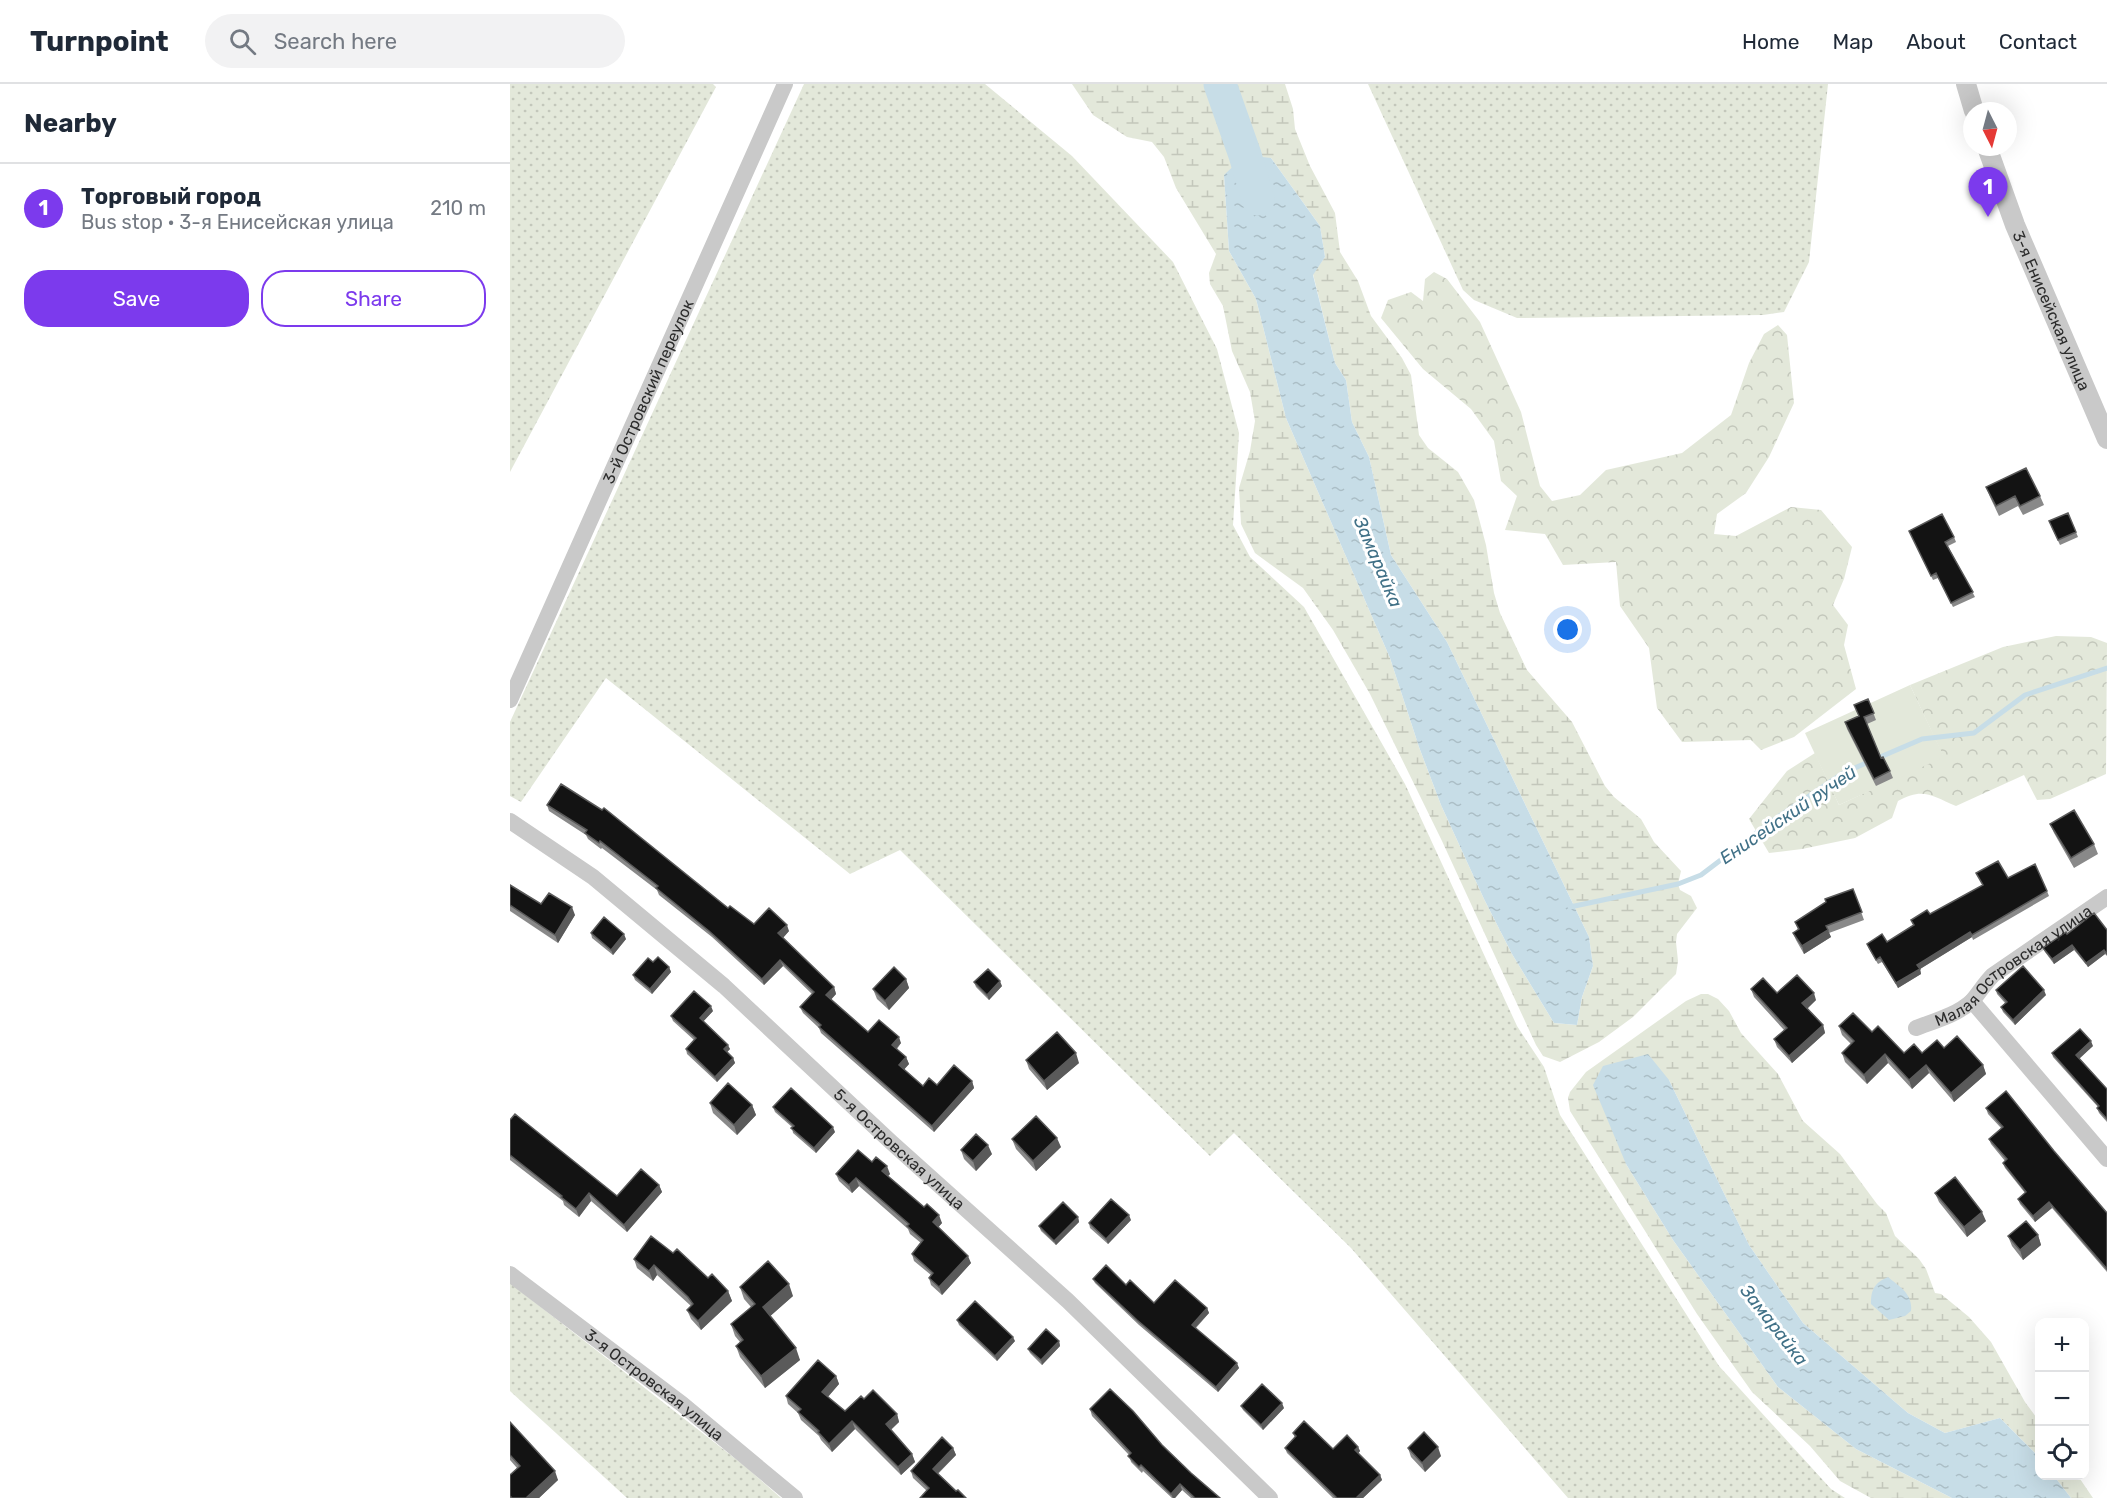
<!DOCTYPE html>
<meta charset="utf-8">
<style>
body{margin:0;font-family:Rubik,sans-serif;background:#f2f2f3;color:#1f2937}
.controls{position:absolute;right:18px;bottom:18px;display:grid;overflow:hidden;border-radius:12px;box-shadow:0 6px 24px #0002}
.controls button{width:54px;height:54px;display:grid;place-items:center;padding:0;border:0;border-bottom:2px solid #e0e1e3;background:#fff;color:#1f2937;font:30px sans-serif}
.compass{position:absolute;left:1453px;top:18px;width:54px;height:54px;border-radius:50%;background:#fff;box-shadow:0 6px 24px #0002;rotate:174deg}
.you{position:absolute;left:1058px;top:546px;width:21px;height:21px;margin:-15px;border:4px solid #fff;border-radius:50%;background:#1a73e8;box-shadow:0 0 0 9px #1a73e833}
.badge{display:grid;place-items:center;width:39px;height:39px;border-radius:50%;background:#7c3aed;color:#fff;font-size:20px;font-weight:700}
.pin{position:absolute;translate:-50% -50px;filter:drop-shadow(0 2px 3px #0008)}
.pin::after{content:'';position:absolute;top:32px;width:21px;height:18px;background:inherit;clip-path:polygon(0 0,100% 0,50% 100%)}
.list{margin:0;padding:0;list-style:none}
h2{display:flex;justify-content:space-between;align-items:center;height:78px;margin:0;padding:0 24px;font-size:26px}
h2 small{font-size:20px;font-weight:400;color:#747a83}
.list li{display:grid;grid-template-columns:39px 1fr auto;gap:18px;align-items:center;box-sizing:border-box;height:90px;padding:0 24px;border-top:2px solid #e0e1e3}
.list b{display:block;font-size:22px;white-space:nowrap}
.list p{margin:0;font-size:20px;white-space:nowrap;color:#747a83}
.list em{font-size:20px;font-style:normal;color:#747a83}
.actions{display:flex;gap:12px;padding:18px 24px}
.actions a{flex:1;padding:14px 0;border:2px solid #7c3aed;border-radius:24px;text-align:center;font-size:21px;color:#7c3aed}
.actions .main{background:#7c3aed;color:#fff}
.icon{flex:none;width:33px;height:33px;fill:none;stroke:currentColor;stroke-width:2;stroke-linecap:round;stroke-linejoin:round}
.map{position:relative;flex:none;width:1597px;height:1414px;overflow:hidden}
header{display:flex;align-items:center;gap:36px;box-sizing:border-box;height:84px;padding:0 30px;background:#fff;border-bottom:2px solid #e0e1e3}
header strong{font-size:28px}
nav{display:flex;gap:33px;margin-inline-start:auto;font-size:21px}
.search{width:420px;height:54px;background:#f2f2f3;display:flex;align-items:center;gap:15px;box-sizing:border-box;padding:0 21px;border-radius:33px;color:#747a83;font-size:22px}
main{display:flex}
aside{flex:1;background:#fff}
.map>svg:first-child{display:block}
</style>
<header>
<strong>Turnpoint</strong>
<div class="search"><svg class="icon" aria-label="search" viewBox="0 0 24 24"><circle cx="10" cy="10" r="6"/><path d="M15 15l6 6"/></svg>Search here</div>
<nav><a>Home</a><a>Map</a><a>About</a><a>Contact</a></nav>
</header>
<main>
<aside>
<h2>Nearby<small></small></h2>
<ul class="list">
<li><span class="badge">1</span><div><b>Торговый город</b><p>Bus stop · 3-я Енисейская улица</p></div><em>210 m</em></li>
</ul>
<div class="actions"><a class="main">Save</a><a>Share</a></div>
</aside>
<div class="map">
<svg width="1597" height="1414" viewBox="0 0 1597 1414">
<defs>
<pattern id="grass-dots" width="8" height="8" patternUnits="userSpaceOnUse" patternTransform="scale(1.5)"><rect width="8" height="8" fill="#e3e8da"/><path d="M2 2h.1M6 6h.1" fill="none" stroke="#c3c7bb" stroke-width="1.8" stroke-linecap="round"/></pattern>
<pattern id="forest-crowns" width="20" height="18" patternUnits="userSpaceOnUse" patternTransform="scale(1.5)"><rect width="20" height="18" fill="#e3e8da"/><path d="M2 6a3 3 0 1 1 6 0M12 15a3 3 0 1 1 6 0" fill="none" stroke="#c3c7bb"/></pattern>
<pattern id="wetland-marsh" width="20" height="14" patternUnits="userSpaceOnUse" patternTransform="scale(1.5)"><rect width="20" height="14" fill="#e3e8da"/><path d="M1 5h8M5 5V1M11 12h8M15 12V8" fill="none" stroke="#c3c7bb"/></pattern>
<pattern id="water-ripples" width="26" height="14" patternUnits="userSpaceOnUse" patternTransform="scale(1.5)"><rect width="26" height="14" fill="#c7dde7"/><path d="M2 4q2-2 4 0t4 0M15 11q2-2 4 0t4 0" fill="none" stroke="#abbec6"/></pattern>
</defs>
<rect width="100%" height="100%" fill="#fff"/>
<path fill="url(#grass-dots)" d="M0,0H203L206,3L0,388Z
M294,0H475L562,72L663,178L707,265L729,349L723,441L740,473L794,523L895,700L1007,942L1034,983L1050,1031L1209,1282L1321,1405L1335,1414H1058L841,1164L724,1049L700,1072L390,766L340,790L96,594L11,718L0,712V638Z
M858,0H1318L1299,178L1274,228L1253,231L1007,234L964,216L953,206Z
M0,1199L236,1383L271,1414H117L0,1307Z"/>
<path fill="url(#forest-crowns)" d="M924,188L937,195L970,238L1011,328L1030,402L1042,417L1070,411L1096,386L1172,369L1221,331L1239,279L1254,250L1268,241L1277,251L1284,319L1259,373L1236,409L1207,430L1204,450L1226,452L1281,423L1311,426L1342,463L1334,495L1323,521L1338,541L1334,561L1346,605L1284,653L1251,666L1241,656L1172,658L1147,624L1139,564L1110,522L1106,478L1053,481L1035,450L995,446L1007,412L991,397L984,357L961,325L913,285L871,234L878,216L901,208L913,217L915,195Z
M1546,552L1581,553L1597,559L1596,690L1540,715L1527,716L1514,691L1446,722C1422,712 1413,703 1388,717L1382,734L1345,754L1292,765L1259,769L1239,735L1277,687L1305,669L1329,721L1433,672L1400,601L1493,563Z"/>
<path fill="url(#wetland-marsh)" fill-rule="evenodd" d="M562,0H775L783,25L785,45L800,82L825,129L830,168L848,197L861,232L892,274L901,291L909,351L918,364L948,388L964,416L976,461L984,509L990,529L1017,586L1062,638L1095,702L1104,713L1131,735L1144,758L1171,787L1168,800L1170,806L1181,812L1187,824L1167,850L1166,858L1168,877L1166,890L1123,933L1089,958L1050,978L1033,972L1026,961L932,757L860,610L823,546L793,504L745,469L731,440L729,404L740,367L745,337L740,308L722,267L713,222L700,200L699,189L706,170L666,104L654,73L642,58L617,53L583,31ZM761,74L810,142L815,173L803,190L825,279L836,296L842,338L859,373L881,471L937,558L1079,853L1083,882L1072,913L1067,941L1044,939L1002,870L974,815L931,721L909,663L880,574L776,334L746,215L719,167L714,91Z
M1191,910H1198L1208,915L1219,927L1231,949L1268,990L1293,1037L1330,1070L1367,1120L1376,1129L1385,1152L1409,1175L1416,1185L1425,1209L1431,1210L1459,1233L1481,1258L1515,1318L1529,1337V1373L1490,1334L1435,1349L1398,1329L1293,1239L1239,1161L1159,996L1116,1080L1163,1156L1268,1303L1346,1365L1442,1414H1361L1330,1397L1300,1362L1242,1308L1187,1230L1060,1027L1058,1014L1060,1008L1076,988L1176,917Z
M1544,1392H1568L1583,1414H1561Z"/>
<path fill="#e3e8da" d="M1400,601L1434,673L1329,721L1295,649Z"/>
<path fill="url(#water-ripples)" d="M735,71L761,74L810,142L815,173L803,191L825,279L836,296L842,338L859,373L881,471L937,558L1079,853L1083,882L1072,913L1067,941L1044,939L1002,870L974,815L931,721L909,663L880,574L776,334L746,215L719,167L714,91Z
M1138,970L1159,996L1239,1161L1293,1239L1398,1329L1435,1349L1490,1334L1529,1373L1530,1392H1544L1561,1414H1442L1346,1365L1268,1303L1163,1156L1116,1080L1083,1001L1093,982Z
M1378,1193C1390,1203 1403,1210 1401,1227L1395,1232L1379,1236L1361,1220C1361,1206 1364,1199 1378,1193Z"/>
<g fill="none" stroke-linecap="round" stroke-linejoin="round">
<path stroke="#c7dde7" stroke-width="5" d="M1060,823L1168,800L1191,791L1262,737L1333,689L1412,655L1464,649L1515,611L1597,584"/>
<path stroke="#c7dde7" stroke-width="33" d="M710,0L735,71L748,115"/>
<g stroke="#c9c9c9" stroke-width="16">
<path id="s1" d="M0,616L275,0"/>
<path id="s2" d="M0,737L83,793L214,902L381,1058L558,1217L760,1414"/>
<path d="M1462,917L1597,1075"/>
<path id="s3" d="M1406,944C1424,937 1447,931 1462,917C1469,909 1475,899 1483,891L1597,813"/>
<path id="s4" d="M0,1190L172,1320L285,1414"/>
</g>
<g stroke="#c9c9c9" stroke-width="20">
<path d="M1456,0L1464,27"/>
<path id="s5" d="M1477,63L1505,141L1597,355"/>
</g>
</g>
<path fill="#898989" d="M1476,403L1530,412L1534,421L1513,431L1508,422L1489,432L1480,413Z
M1558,429L1568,453L1550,461L1541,442Z
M1399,447L1444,453L1446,458L1438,462L1465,513L1443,523L1428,494L1423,496Z
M1358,615L1366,636L1357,640L1371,674L1380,687L1383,694L1366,702L1337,645L1335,638L1349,632L1344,621Z
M37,721L218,824L244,840L279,847L273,854L324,903L326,910L321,915L358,948L391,959L387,965L396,973L399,980L394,985L413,1002L462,997L464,1004L424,1048L311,949L309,944L293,929L290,923L302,910L273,882L254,901L202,853L149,811L147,806L92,764L91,765L78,755L76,751L39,727Z
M1540,740L1584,760L1588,770L1564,784L1544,749Z
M1466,789L1498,794L1537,807L1539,812L1463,856L1462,853L1410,885L1411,890L1388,904L1372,878L1368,880L1359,865L1357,860L1377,858L1403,841L1401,836L1420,830L1473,801Z
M0,801L31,820L65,831L48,859L0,827Z
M1343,805L1354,836L1319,849L1321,853L1294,870L1286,856L1283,849L1288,846L1285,838Z
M1597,846V872L1595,870L1578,883L1564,866L1544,880L1535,868L1533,864L1557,850Z
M81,849L116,855L103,871L82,854Z
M143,878L159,883L161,888L142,910L125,896L123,891Z
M396,895L399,904L379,926L367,915L363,905Z
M464,898L492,902L479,916L466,903Z
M1241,905L1267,909L1306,916L1297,924L1313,941L1315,949L1282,979L1267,963L1264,955L1274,946L1244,913Z
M1486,906L1536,911L1505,941L1493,928L1491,923L1495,919L1487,910Z
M203,927L193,937L220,965L217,968L223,974L225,979L207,998L177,970L176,965L184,956L163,937L161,932Z
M1329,942L1362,948L1394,969H1412L1434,964L1473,981L1476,990L1444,1018L1419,989L1402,1005L1378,979L1357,1000L1335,978L1332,969L1341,960L1332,951Z
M1583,962L1569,974L1597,1005V1038L1589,1029L1587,1024L1588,1023L1543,973L1542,969Z
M516,976L569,979L537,1006L519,985Z
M200,1019L242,1021L246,1031L227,1051L203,1029Z
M263,1023L325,1048L306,1069L283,1049L282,1043L265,1028Z
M1476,1024L1544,1067L1597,1129V1188L1542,1124L1525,1138L1510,1120L1508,1115L1515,1109L1495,1084L1493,1079L1495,1077L1481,1060L1479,1055L1491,1044L1478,1030Z
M0,1036L107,1112L149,1101L152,1108L117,1148L81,1117L69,1133L54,1121L53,1117L0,1076Z
M502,1055L551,1063L526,1087L506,1065Z
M451,1066L482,1070L466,1087L454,1075Z
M362,1078L380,1090L378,1092L432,1139L428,1143L461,1179L432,1211L421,1201L419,1194L421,1191L404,1177L402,1170L411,1159L400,1150L398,1145L349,1102L342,1109L329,1097L326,1090Z
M1425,1109L1476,1137L1457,1153L1429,1118Z
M568,1133L569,1138L546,1161L531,1147L529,1142Z
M621,1136L598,1160L580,1144L579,1139Z
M1528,1151L1531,1161L1513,1176L1502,1162L1498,1152Z
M163,1169L218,1207L222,1217L191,1246L181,1235L177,1226L181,1222L147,1191L143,1197L127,1184L124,1175Z
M583,1195L616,1201L644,1219L697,1224L699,1229L686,1244L729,1284L708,1308L629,1241L585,1199Z
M230,1203L283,1212L260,1232L290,1276L255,1304L230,1273L226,1262L230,1258L225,1252L221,1240L241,1223L234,1215Z
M447,1236L505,1257L487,1277L449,1241Z
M549,1257L550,1262L532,1281L520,1269L518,1265Z
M326,1292L329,1300L318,1313L335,1327L354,1315L387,1330L389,1338L381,1346L402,1370L405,1378L391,1391L345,1345L322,1368L311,1356L309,1352L291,1336L288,1329L278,1320L276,1312Z
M731,1322L774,1324L753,1346L733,1326Z
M580,1325L652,1361L681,1389L710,1414H681L672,1406L665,1414H662L633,1387L632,1389L621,1378L619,1371L582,1332Z
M0,1338L48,1396L29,1414H0V1391L7,1384L0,1376Z
M783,1349L823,1365L848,1363L850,1367L848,1369L870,1391L872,1396L853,1414H823L777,1369L775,1364L785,1354Z
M443,1364L446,1371L428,1390L446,1407L456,1414L417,1407L403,1394L401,1387Z
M898,1364L931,1372L915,1388L901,1373Z"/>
<path fill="#5a5a5a" d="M62,823L65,831L48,859L45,851Z
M277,841L279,847L271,856L268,849Z
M1318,846L1321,853L1294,870L1292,862Z
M1460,848L1462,853L1410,885L1411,890L1388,904L1386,899L1407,881Z
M114,850L116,855L103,871L101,866Z
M1562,861L1564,866L1544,880L1542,875Z
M1594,866L1595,870L1578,883L1576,879Z
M270,876L273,882L254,901L252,895Z
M159,883L161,888L142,910L140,905Z
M396,895L399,904L379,926L375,917Z
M490,897L492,902L479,916L477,911Z
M324,903L326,910L319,918L316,911Z
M1534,906L1536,911L1505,941L1503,936Z
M1304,909L1306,916L1295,927L1292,919Z
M201,922L203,927L192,939L190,934Z
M1313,941L1315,949L1282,979L1279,972Z
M389,953L391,959L384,967L382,961Z
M1581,957L1583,962L1568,976L1566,971Z
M218,961L220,965L215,970L214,965Z
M566,969L569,979L537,1006L534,997Z
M1375,970L1378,979L1357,1000L1354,991Z
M396,973L399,980L392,988L389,981Z
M223,974L225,979L207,998L205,993Z
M1416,981L1419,989L1402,1005L1399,996Z
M1473,981L1476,990L1444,1018L1441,1009Z
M462,997L464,1004L424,1048L422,1042Z
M242,1021L246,1031L227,1051L224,1041Z
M323,1043L325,1048L306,1069L304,1064Z
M547,1054L551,1063L526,1087L523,1077Z
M478,1061L482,1070L466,1087L463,1077Z
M377,1082L380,1090L375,1095L372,1087Z
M346,1094L349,1102L342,1109L339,1101Z
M149,1101L152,1108L117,1148L114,1141Z
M79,1109L81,1117L69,1133L66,1125Z
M1539,1118L1542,1124L1525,1138L1523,1132Z
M1472,1128L1476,1137L1457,1153L1454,1143Z
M429,1131L432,1139L426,1146L423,1138Z
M619,1131L621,1136L598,1160L596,1155Z
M568,1133L569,1138L546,1161L544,1157Z
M1528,1151L1531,1161L1513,1176L1510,1166Z
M458,1172L461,1179L432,1211L429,1203Z
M144,1181L147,1191L143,1197L139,1187Z
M279,1200L283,1212L257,1235L253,1223Z
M218,1207L222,1217L191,1246L188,1237Z
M697,1224L699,1229L684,1245L682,1241Z
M503,1253L505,1257L487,1277L485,1272Z
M549,1257L550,1262L532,1281L531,1276Z
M286,1264L290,1276L255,1304L251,1292Z
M1576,1267L1579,1276L1575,1280V1268Z
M727,1279L729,1284L708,1308L706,1303Z
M326,1292L329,1300L315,1316L312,1308Z
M772,1319L774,1324L753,1346L751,1341Z
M387,1330L389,1338L378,1348L376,1340Z
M342,1337L345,1345L322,1368L319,1360Z
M848,1363L850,1367L847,1371L845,1366Z
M928,1363L931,1372L915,1388L912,1379Z
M443,1364L446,1371L425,1392L423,1385Z
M402,1370L405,1378L391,1391L388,1383Z
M45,1387L48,1396L29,1414H16Z
M870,1391L872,1396L853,1414H846Z
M670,1400L672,1406L665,1414H663L661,1410Z"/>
<path fill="#131313" stroke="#5a5a5a" stroke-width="1.5" d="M1516,384L1530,412L1510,422L1505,412L1486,422L1476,403Z
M1558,429L1566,448L1548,456L1539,437Z
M1432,430L1444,453L1435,458L1463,508L1441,519L1426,489L1421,492L1399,447Z
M1358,615L1364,629L1354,633L1371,674L1373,673L1380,687L1364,695L1335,638L1349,632L1344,621Z
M51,700L92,726L94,724L218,824L220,822L244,840L259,824L277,841L268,849L324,903L316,911L358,948L369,936L389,953L382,961L396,973L389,981L413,1002L419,994L427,1001L444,981L462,997L422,1042L309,943L311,941L290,923L304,908L270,876L252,895L199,847L146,804L148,802L90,757L89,759L75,749L77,746L37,721Z
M1564,726L1584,760L1561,774L1540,740Z
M1488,777L1498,794L1525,780L1537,807L1462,851L1460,848L1407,881L1410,885L1386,899L1370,873L1366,876L1357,860L1372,850L1377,858L1404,841L1401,836L1417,826L1420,830L1473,801L1466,789Z
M0,801L31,820L39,809L62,823L45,851L0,821Z
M1343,805L1352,828L1316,842L1318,846L1292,862L1283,849L1289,845L1285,838L1316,818L1315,815Z
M1584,829L1597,846V870L1594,866L1576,879L1562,861L1542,875L1533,864L1556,848L1557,850Z
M94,833L114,850L101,866L81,849Z
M148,873L159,883L140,905L123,891L138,874L143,878Z
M1513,882L1534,906L1503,936L1491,923L1497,918L1486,906Z
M384,883L396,895L375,917L363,905Z
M478,885L490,897L477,911L464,898Z
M1287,891L1304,909L1292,919L1313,941L1279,972L1264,955L1277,944L1241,905L1253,894L1267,909Z
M184,907L201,922L190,934L218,961L214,965L223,974L205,993L176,965L186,954L161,932Z
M1343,929L1362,948L1368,942L1394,969L1404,960L1412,969L1427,956L1434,964L1447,952L1473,981L1441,1009L1416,981L1399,996L1375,970L1354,991L1332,969L1344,957L1329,942Z
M1570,945L1581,957L1566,971L1597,1005V1035L1587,1024L1589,1022L1542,969Z
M547,948L566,969L534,997L516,976Z
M218,999L242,1021L224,1041L200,1019Z
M281,1004L323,1043L304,1064L281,1044L284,1042L263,1023Z
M1496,1007L1544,1067L1597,1129V1185L1539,1118L1523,1132L1508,1115L1516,1108L1493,1079L1497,1075L1479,1055L1493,1043L1476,1024Z
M5,1030L107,1112L131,1085L149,1101L114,1141L79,1109L66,1125L51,1113L52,1112L0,1071V1036Z
M526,1032L547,1054L523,1077L502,1055Z
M466,1050L478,1061L463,1077L451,1066Z
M348,1066L362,1078L366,1073L377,1082L372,1087L414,1123L417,1120L429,1131L423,1138L458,1172L429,1203L419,1194L423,1189L402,1170L413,1156L397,1142L399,1140L346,1094L339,1101L326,1090Z
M1445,1093L1472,1128L1454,1143L1425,1109Z
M601,1115L619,1131L596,1155L579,1139Z
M553,1118L568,1133L544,1157L529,1142Z
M1516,1137L1528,1151L1510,1166L1498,1152Z
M141,1152L163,1169L167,1165L198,1194L202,1190L218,1207L188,1237L177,1226L183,1220L178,1213L144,1181L139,1187L124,1175Z
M258,1177L279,1200L253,1223L286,1264L251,1292L226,1262L233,1256L221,1240L245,1220L230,1203Z
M596,1181L616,1201L620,1196L644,1219L665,1196L697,1224L682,1241L727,1279L706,1303L627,1236L583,1195Z
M465,1217L503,1253L485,1272L447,1236Z
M536,1245L549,1257L531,1276L518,1265Z
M308,1276L326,1292L312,1308L335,1327L351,1312L354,1315L363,1306L387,1330L376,1340L402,1370L388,1383L342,1337L319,1360L308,1348L309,1347L288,1328L291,1325L276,1312Z
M752,1300L772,1319L751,1341L731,1322Z
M600,1305L623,1327L652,1361L681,1389L710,1414H685L670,1400L661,1410L631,1381L629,1383L618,1372L621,1369L580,1325Z
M794,1337L823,1365L837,1351L848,1363L845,1366L870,1391L846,1414H827L775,1364L786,1352L783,1349Z
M0,1338L45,1387L16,1414H2L0,1412V1391L10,1382L0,1371Z
M914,1348L928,1363L912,1379L898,1364Z
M432,1353L443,1364L423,1385L446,1407L448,1406L456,1414H410L419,1404L401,1387Z"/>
<g text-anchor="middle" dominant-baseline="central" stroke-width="6" stroke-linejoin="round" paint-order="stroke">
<g font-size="16" fill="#2c2c2c" stroke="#fff">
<text stroke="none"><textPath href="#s5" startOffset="176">3-я Енисейская улица</textPath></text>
<text stroke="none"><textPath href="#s1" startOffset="338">3-й Островский переулок</textPath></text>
<text stroke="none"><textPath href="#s3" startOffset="117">Малая Островская улица</textPath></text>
<text stroke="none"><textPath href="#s2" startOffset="510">5-я Островская улица</textPath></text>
<text stroke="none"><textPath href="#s4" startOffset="182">3-я Островская улица</textPath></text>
</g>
<g font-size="18" font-style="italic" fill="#417187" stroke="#fff">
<text transform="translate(868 478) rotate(67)">Замарайка</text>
<text transform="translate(1278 731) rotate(-34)">Енисейский ручей</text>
<text transform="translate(1264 1241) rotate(52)">Замарайка</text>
</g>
</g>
</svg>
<div class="controls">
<button>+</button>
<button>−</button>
<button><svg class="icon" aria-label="locate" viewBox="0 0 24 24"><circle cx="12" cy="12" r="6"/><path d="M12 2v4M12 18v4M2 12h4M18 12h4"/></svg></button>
</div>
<svg class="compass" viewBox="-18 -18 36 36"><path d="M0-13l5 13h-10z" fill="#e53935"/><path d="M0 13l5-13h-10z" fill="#747a83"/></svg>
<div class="you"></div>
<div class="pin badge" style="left:1478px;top:133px">1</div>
</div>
</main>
